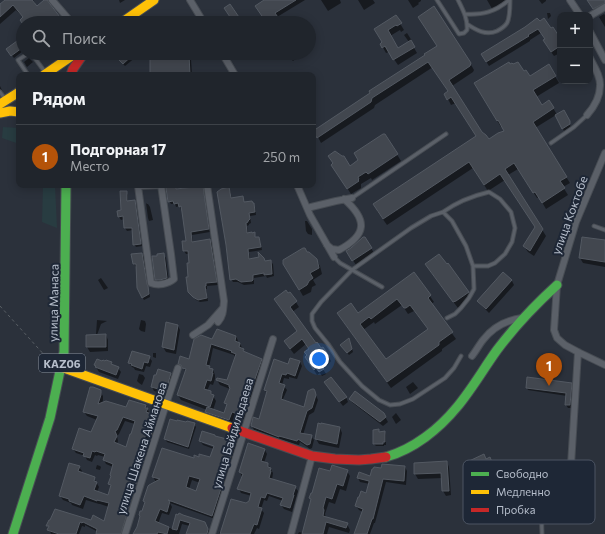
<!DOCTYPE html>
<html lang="ru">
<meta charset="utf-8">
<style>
body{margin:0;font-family:Commissioner,sans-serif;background:#2d3138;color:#f1f3f6}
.controls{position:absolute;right:12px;top:12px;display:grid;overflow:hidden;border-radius:8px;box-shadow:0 2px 10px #0003}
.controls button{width:36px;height:36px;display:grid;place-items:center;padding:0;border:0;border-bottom:1px solid #3d4248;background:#20252c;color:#f1f3f6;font:20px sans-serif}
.you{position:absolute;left:319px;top:359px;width:14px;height:14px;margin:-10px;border:3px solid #fff;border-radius:50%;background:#1a73e8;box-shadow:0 0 0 6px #1a73e833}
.badge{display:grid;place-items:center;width:26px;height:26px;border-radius:50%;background:#b45309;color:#fff;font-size:13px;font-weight:700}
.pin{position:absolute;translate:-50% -33px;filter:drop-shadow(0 1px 2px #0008)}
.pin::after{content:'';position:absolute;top:21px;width:14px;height:12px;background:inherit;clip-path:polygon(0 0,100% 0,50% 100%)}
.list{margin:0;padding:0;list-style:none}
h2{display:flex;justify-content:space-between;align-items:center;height:52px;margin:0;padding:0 16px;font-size:17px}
h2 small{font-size:13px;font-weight:400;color:#a2a5a9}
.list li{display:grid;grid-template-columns:26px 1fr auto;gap:12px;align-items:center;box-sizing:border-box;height:64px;padding:0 16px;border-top:1px solid #3d4248}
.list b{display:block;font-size:15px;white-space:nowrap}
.list p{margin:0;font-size:13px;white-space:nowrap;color:#a2a5a9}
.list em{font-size:13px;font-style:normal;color:#a2a5a9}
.icon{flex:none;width:22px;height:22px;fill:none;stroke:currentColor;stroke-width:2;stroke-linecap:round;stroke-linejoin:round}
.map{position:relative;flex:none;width:605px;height:534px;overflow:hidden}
.search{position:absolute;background:#20252c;box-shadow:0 2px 10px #0003;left:16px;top:16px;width:300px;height:44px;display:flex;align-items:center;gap:10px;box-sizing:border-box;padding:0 14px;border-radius:22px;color:#a2a5a9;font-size:15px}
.panel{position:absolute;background:#20252c;box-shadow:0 2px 10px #0003;left:16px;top:72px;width:300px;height:116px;border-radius:8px}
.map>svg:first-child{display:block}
</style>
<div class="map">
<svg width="605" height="534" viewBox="0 0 605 534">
<rect width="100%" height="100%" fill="#2b313b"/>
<path fill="#283c41" d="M3,127L19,128V144L2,138Z
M43,185H55L57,228L42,222Z"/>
<path fill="#0007" fill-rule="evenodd" d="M5,0H33L35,3L34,4L37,7L59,18L61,22L63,21L65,23H23V24L21,21L24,18L16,10L0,24V4Z
M119,0H125L120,3Z
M270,0H305L277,17L281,23H267Z
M321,0H340L341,3L328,11Z
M358,0H373L375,3L364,10Z
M408,0H421V1L418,3L419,4L413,8Z
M487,0H507L509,3L494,12Z
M539,0H546V1L542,4Z
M589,0H605V8L596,13Z
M547,13H550L551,16L548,19Z
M604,14L605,15V27L599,17Z
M396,17L404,30L401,32L400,30L390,36L398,49L409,42L404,35L407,33L412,41H410L417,53L398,65L389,52L386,53L381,44L383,43L376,30Z
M246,19L249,23H235L242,22Z
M539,23L559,38L560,37V53L554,56L546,45V39L541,33L530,40V41L489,66L482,55Z
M21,48L23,51L14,58L9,52Z
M47,53H54L49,56Z
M126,53H133L136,57L125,66L121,62Z
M185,53H197L191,59L192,75H153L151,73V55H187Z
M287,53H300L301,55L293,61L292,60Z
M426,55L470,63L474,70L473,72L452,86L481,132L488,141L506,132L502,126L501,127L475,84L510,65L524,73L529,78L549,66L559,83L536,97L541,106L549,101L556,113L557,115L564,112L571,127L564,131L556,115L535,128L570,183L563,187L568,195L546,209L539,197L537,198L518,169L508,175L546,236L534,256L528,252L524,246L536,228L505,180L488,191L473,168L387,225L377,211L477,137L456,103L451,105L449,101L445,95L449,92L433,67L375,105L374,108L321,143L318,137Z
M29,58L33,62L27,67L24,62Z
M0,86L3,92L0,94Z
M385,135L401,161L372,180L371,178L361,184V188L351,194L336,171L350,167L359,160Z
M230,185H241V186L232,188Z
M175,186L177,190L202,187L204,190L210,232L192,235L193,242L210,240L212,243L218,285L207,286V289H206L208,301L200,302L196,300L189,291V254H186L184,251L187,242L183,210H181L180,206L176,207L175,204H171L169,201Z
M228,188L230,191L232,199L242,198L244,203L254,204L255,207L256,215L250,216L251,223L249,224V225L247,226L248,234H254L256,238H258L260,241L262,250L249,252L250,259L265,262H271L273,264L274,276L267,278L266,276L254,278V284L244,285L238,282H233L231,279Z
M126,192L128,195V202L135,201L136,204L142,246L136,247L134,244L133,230L127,231L125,228L124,219L121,220L119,217Z
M146,203L147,204H148L150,207L153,220L149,221L148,218Z
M305,221H307L312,229V235L308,234L306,231Z
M365,238L374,253L356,265L347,251Z
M605,241V267L583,263L580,258Z
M307,253L316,259L320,266L322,274L313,280L316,285L312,287L311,292L303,296L284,263Z
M142,254L144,257L148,288L149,290L150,297L144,300L142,297L137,267H136L134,264L133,255Z
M163,254L166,258L169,283L159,284L156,279L158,257Z
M430,271L468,292L472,298L458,308Z
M414,273L434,302L431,304L456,339L442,349V351L391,388L342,320L358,314ZM402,305L408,314L414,311L429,330L386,360L363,330L374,322L375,324Z
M503,273L512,281L514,285L489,313L481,305L478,301Z
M101,278L108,288L104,290L98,280Z
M290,293L299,307L292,312L316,345L328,356L331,361L328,365L323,369L326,374L322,376L320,373L317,375L309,362L310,349L306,344L294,354L288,346L298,332L278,304Z
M97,320L107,321L101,324L97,335H106L108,340V351L90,352L87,347L97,335L96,334Z
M141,320L145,321L146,324L145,332L141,331L139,329Z
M167,324L178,326L180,330L176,354L166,352L163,347Z
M236,336L238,341V343L240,344L245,353L261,360L264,365L246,420L235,416L232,424L209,416L206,411L207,410L181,400L178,395L186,372L184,369L182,368L179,363L190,360L213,340ZM213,348L234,355L235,357L228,381L217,380L220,385L230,389L226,403L227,406L225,414L213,410L216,401L211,392L207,391L210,384L213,385L215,379V375L213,370L210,369L209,367Z
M349,339L353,352L349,355L343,348Z
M153,353H156V358L153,357Z
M149,357L152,361L150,367L146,366L144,372L135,370L134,368L132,367L129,363Z
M291,359L300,362L302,366L297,379L289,377V379L284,378L282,385L284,386L287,390L283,399L284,400L305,408L314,391L318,400L314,412L309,415L303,435L311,436L314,440L312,448L310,449L300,442L299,445L282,440H281L254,430L252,426L259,420L267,394L265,390L289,365Z
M111,363L112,366L118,368L121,372L118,379L99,372L96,367Z
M139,374L143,375L145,378L142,385L139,383L137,381Z
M171,374L173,378L168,395L154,391L152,387Z
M413,382L418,388L410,394L406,387Z
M571,384L573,387L571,408H568L566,405L567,396L528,390L527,388Z
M328,387L346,397L348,402L343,406Z
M100,391L103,396V400L102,404L127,409L146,406L150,414L157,417L159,421L154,439L148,438L146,445L149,449L144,471L138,474L141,479L124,534H97L98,532L85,525V527L82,526L79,534H51L48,526L49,521L105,522L109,507L100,504H99L86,500L83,509L72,505L71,503L63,500L60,496L79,467L82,471L81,473L94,478L99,487L97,492L108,496L111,487L109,484L113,467L106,464L104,460L105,457L98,455L97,456L95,455L92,462L87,460L85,456L76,453L73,449L91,433L97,420L87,416L84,412ZM125,421L135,424L127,448L117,444L118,441L117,436L119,434Z
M350,399L383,413L388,422L383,426L353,403Z
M396,413L401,420L396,424L392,417Z
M177,422L194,424L196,427L189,449L167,442L165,439Z
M340,428L342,433L339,448L319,444L316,439Z
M378,430L380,433L385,432L386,435V445H384V446H376L374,444Z
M215,437L235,442L237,447L215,519L170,503L172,507L169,515L162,513L158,524L173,529L177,515L207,527L210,534H187L190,526L182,524L179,534H135L145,503L144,501L156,482L153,477L194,459L211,458L214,449L203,445L200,441ZM202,441L219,447L218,449L202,443ZM192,480L200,483L197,492L189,489Z
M265,450L267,454L264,463L268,464L273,473L272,480L295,487L298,491L292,512L284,509L281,505L283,501L269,496L267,501L264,500L261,509L264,513L259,529L257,528L254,534H219L220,531L222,532L250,501L252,496L241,493L239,489L242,477L240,472Z
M447,462L449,467L451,495L446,496L443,491V478L418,479L415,474Z
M97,465L100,466L101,467L100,470L96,469V468Z
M405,467L407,471L406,485L386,482L375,523H374L370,534H355L363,512L359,510L356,506L367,494L370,484L360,482L358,478L371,477L382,469Z
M347,471L350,476L346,491L340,489L335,504L329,502L325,514L326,518L347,524L350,530L349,533L329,527L327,534H298L299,532L303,533L312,501L310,498L330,472Z"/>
<path fill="#42474f" stroke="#535962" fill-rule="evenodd" d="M5,0H32L37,6L44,0H47L60,17L53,23H22L20,20L23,17L13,5L0,17V4Z
M264,0H296L275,13L282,23H258L264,19L255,6Z
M587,0H605V3L593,9Z
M230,4L243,23H234L224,8Z
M434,6L471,63L470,66L449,80L482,132L486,135L489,139L498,133L504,131L498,120L497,121L474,83L509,62L510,64L512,63L513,64L518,62L524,71L526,70L530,76L549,64L556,76L533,90L542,105L549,100L553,106L554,108L533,122L567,177L560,181L565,188L542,203L535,192L533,193L514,163L505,169L543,229L530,251L523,246L535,227L500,174L484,185L469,162L383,219L373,204L476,136L451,97L447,100L444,94L448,91L428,62L372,98L371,102L317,138L313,131L370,93L369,91L425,55L424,54L437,46L418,17Z
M396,15L402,23L397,26L396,25L388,30L398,48L411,40L415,47L393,60L385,46L382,48L380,44L382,42L374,29Z
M537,18L540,21L544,18L551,28L553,27L560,38V46L551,52L543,40L545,39L538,29L528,35L529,36L486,62L481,54L525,27Z
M17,41L22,48L11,56L6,49Z
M124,53H135L123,64L118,59Z
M150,54H189L190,75H185V73H150Z
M564,110L570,121V124L562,129L555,115Z
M383,134H385L398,154L368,174L366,172L358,177L359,179L358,180L359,181L347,189L331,165L333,163L328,156L335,151L342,156H344L350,166L358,160L354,153Z
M176,185V189L203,186L209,229L191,232L192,242L210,239L217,282L206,283V286H205L207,298L198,300L193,297L188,292L186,277H188L187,263H189L188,251H183L182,241H186L182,212L181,206L179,207L178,203L174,204L173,201L168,202L166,188L167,186Z
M229,187L231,198L243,196L244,202L252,201L253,203H254L255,212L249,213L250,219L248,221V222L246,223L247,233L252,232V233L255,232V237H259L261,247L248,249L249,259L259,257L258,252L264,258L265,261L271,260L272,274L264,275V273L253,275V280L252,281L241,282L236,279L230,280L226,245L217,192L221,189Z
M120,191H127V201L135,200L141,244L133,245L132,228H124L123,216L118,217L117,211L121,210Z
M363,237H365L372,248L352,261L346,251L351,248Z
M582,237L605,240V262L579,258Z
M303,248H305L307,252H309L317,259L319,268L310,273L313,278L309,281L307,285L299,290L283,264V260Z
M142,253L147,284L148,286L149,294L142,298L137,288L136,264H133L131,254Z
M164,253L167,278L160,280H155L152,256H157V254Z
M439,254L447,264L448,263L469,292L456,301L453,302L425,264Z
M414,272L431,295L428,298L453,332L439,342V345L387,382L337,313L351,303L358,313ZM397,299L404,308H406L410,305L428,329L386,359L360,324L369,317L371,319Z
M503,272L512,280L486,309L477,301Z
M286,290L288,293L290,292L297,301L290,307L316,343L317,342L321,348L323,347L329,356L326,360L321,364L324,369L319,372L316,368L314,370L305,357L307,355L304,352L309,349L302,339L290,349L284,341L297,331L274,299Z
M166,322L178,325L174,350L162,347Z
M217,329L236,336L235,341L240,343L239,347L244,349L243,351L262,359L249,396L250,397L243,416L232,412L229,420L205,412L207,407L224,413L227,404L224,403L230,388L229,387V385L216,380L217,378L227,380L236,354L231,352L232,351L211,344L206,365L210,366L209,368L213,369L212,373H213L211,381L207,380L204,389L211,391V394L214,395L210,407L177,395L186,369L182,368L181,365L178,364L180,356L189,359L194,339L201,335L212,339Z
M106,334V347H86V335Z
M349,338L352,349L347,353L340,345Z
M132,351L150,356L148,363L144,362L142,369L131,365L132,364L128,363Z
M290,358L300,361L295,376L287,373L286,375L282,374L279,383L285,385L282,394V395L281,399L304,407L308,391L312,389H314L315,391L316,395L312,408L307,411L300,433L312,435L310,444L307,445L298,439L297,441L279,436V437L251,426L253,417L259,419L267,391L264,390L274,359L288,364Z
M97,359L102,361L103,360L105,361L106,360L112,362L111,364L119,367L116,375L95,367L96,366L94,365Z
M158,369L171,373L166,391L151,387L154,375H156Z
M331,377L347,397L339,402L324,382Z
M527,377L572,383L570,405H565L566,393L526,388Z
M90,387H93L101,390V395L98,404L106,401L126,407L129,400L146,405L145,408H148L146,412L158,416L151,435L146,434L143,443L148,444L147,446L148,447L142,466L132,472L139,474L121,534H96L97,529L83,522L82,523L80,522L76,534H59L47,530L49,526H46L49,520H50L55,509L91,520L93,515L104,521L109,503L97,500V501L84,496L80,505L69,501V499L59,496L69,463L80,466L78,471L95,477L94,481L97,482L94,490L108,495L111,485L108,484L111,476L110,475L113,464L103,460L105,454L96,451L95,452L92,451L90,458L83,456L84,453L72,449L79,428L91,432L98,416L83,412ZM123,417L135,421L131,434H130L126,447L114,442L117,436L115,431L117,430Z
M355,391L384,413L386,417L380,422L349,399Z
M170,419L177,421V420L186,422L187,421L195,423L188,447L164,439Z
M318,423L321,424V423L340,427L337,444L315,439Z
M379,429V432L385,431V442H383V444H373V430Z
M202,431L215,435V436L235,441L229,464L212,516L168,500L170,501L167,512L160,509L155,521L169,527L167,534L158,532L157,534H133L137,527L140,516L139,515L140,511H142L145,502L143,501L148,486L149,485L160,479L152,477L162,448L194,458V455L199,457V454L210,457L214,446L199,441ZM189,476L200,479L196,491L186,487Z
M248,443L265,449L261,461L268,463V467L271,468L270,471H271L269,478L296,486L293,495H294L290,508L280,505L283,498L267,493L265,498L261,497L258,507L262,508L257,525L254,524L250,534H220L231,499L246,503L249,501L251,493L237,489L243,474L239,472Z
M484,454L486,459L490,457L499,480L495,481L504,502L486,510L467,462Z
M447,461L449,491H442L441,473L414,474V463Z
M382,464L405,466L404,481L383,479L373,519H372L367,534H354L363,509L355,506L358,497H359L361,491L366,493L369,482V481L357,478L359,472L370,476L372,469H373L374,467L381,468Z
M332,465L348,470L343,486L337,484L332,499L326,497L323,508L324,510L323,516L348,523L346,528L326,522L323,534H302L311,499L309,498L311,493H312L319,468L330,471Z
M179,513L183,515L205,522L208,529L207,534H186L190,523L180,520L177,530L172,529L176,514L178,515Z"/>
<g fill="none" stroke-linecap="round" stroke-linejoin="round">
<g stroke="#474c53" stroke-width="5">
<path id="lane" d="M437,0L459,34L464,33L467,30C468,19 463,10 458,0
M465,14C483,15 495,12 509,0
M467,24C476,30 486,36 497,31C501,29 505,26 507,23C510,18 510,6 510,0
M31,53L45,72
M28,75L18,60L29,53
M0,92L5,99
M551,143L574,127L587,115
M352,198L446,134
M443,212C457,202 472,196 489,192L500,199L511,212L515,228L512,242L505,254L495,263L488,266H473
M594,226L605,230
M334,257L340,263L382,287
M447,318L455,314L461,308L469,298L474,289L473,266L466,246L452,221L443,212L431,216L411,228L352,270L321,302L312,314V321L315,328L328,344L340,362L362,386L379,400L390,405L400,404L413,399L445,378L454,368L461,356
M542,534C542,526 540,517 546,510C554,508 567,507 569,497"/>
</g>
<g stroke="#474c53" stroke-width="8">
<path id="street" d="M52,0L72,23
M190,0L204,23
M570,0L580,15
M590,16L605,7
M590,32L605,60
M222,53L235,75
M587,115C594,107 600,96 600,86C601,77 594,66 590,58
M605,153L576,222L557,285L554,330L557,338L565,345L578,352L605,365
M161,185L171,254L174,279C168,284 158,286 151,283L138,186L163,185
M207,185L224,301C223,309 224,315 218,322
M297,185L310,215L334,257
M307,208L336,201L352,198
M327,245L332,249L339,250C367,235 368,220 344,199
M193,335L208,325L223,308
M472,356C476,351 479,345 483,340C493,327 507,320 522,318
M569,497L578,352
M125,534L166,404L178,368
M212,534L273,339
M291,534L312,456"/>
</g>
<g stroke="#474c53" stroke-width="11">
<path id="fast" d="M386,457C414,449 439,429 457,407C472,389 484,368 497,350C515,326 535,305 557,285
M13,534L50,418L64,352L66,185"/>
</g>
<g stroke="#474c53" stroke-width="11">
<path id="slow" d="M121,23L154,0
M44,75L76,53
M0,104L19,92
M0,113L10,111L19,112
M61,367L232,428"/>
</g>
<g stroke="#474c53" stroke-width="11">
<path id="jam" d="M71,75L73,69L84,53
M232,428L312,456L335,459L359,460L371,459L386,457"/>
</g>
<path stroke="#595f65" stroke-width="1" stroke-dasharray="3 3" stroke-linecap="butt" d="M0,306L47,358L54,362"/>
<use href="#lane" stroke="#5b6068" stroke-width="3"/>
<use href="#street" stroke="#5b6068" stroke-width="6"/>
<use href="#fast" stroke="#4caf50" stroke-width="9"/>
<use href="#slow" stroke="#ffc107" stroke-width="9"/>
<use href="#jam" stroke="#c62828" stroke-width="9"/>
</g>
<g text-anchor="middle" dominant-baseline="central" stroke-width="4" stroke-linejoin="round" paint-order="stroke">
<rect fill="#1e2736" stroke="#88919e" stroke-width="1" x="39" y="354" width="46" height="18" rx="3"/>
<g font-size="11" font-weight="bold" fill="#b6becb">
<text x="62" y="363">KAZ06</text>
</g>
<g font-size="12" fill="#b6becb" stroke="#1e2736">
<text transform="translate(569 215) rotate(-70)">улица Коктобе</text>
<text transform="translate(53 303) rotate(-89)">улица Манаса</text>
<text transform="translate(232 433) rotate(-73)">улица Байдильдаева</text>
<text transform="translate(141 448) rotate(-72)">улица Шакена Айманова</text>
</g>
</g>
<rect x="463" y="460" width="132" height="64" rx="6" fill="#1e2736" stroke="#4c5463" stroke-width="1"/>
<rect x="471" y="472" width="18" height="4" fill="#4caf50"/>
<rect x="471" y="490" width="18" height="4" fill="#ffc107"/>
<rect x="471" y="508" width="18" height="4" fill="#c62828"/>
<g font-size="11" fill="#b6becb">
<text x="496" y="478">Свободно</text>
<text x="496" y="496">Медленно</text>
<text x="496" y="514">Пробка</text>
</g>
</svg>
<div class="controls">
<button>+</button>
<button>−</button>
</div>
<div class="you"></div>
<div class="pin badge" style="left:549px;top:386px">1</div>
<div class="search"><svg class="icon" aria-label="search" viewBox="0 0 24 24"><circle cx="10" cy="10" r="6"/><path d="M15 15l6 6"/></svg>Поиск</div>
<section class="panel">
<h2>Рядом<small></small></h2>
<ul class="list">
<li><span class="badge">1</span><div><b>Подгорная 17</b><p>Место</p></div><em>250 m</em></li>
</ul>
</section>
</div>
